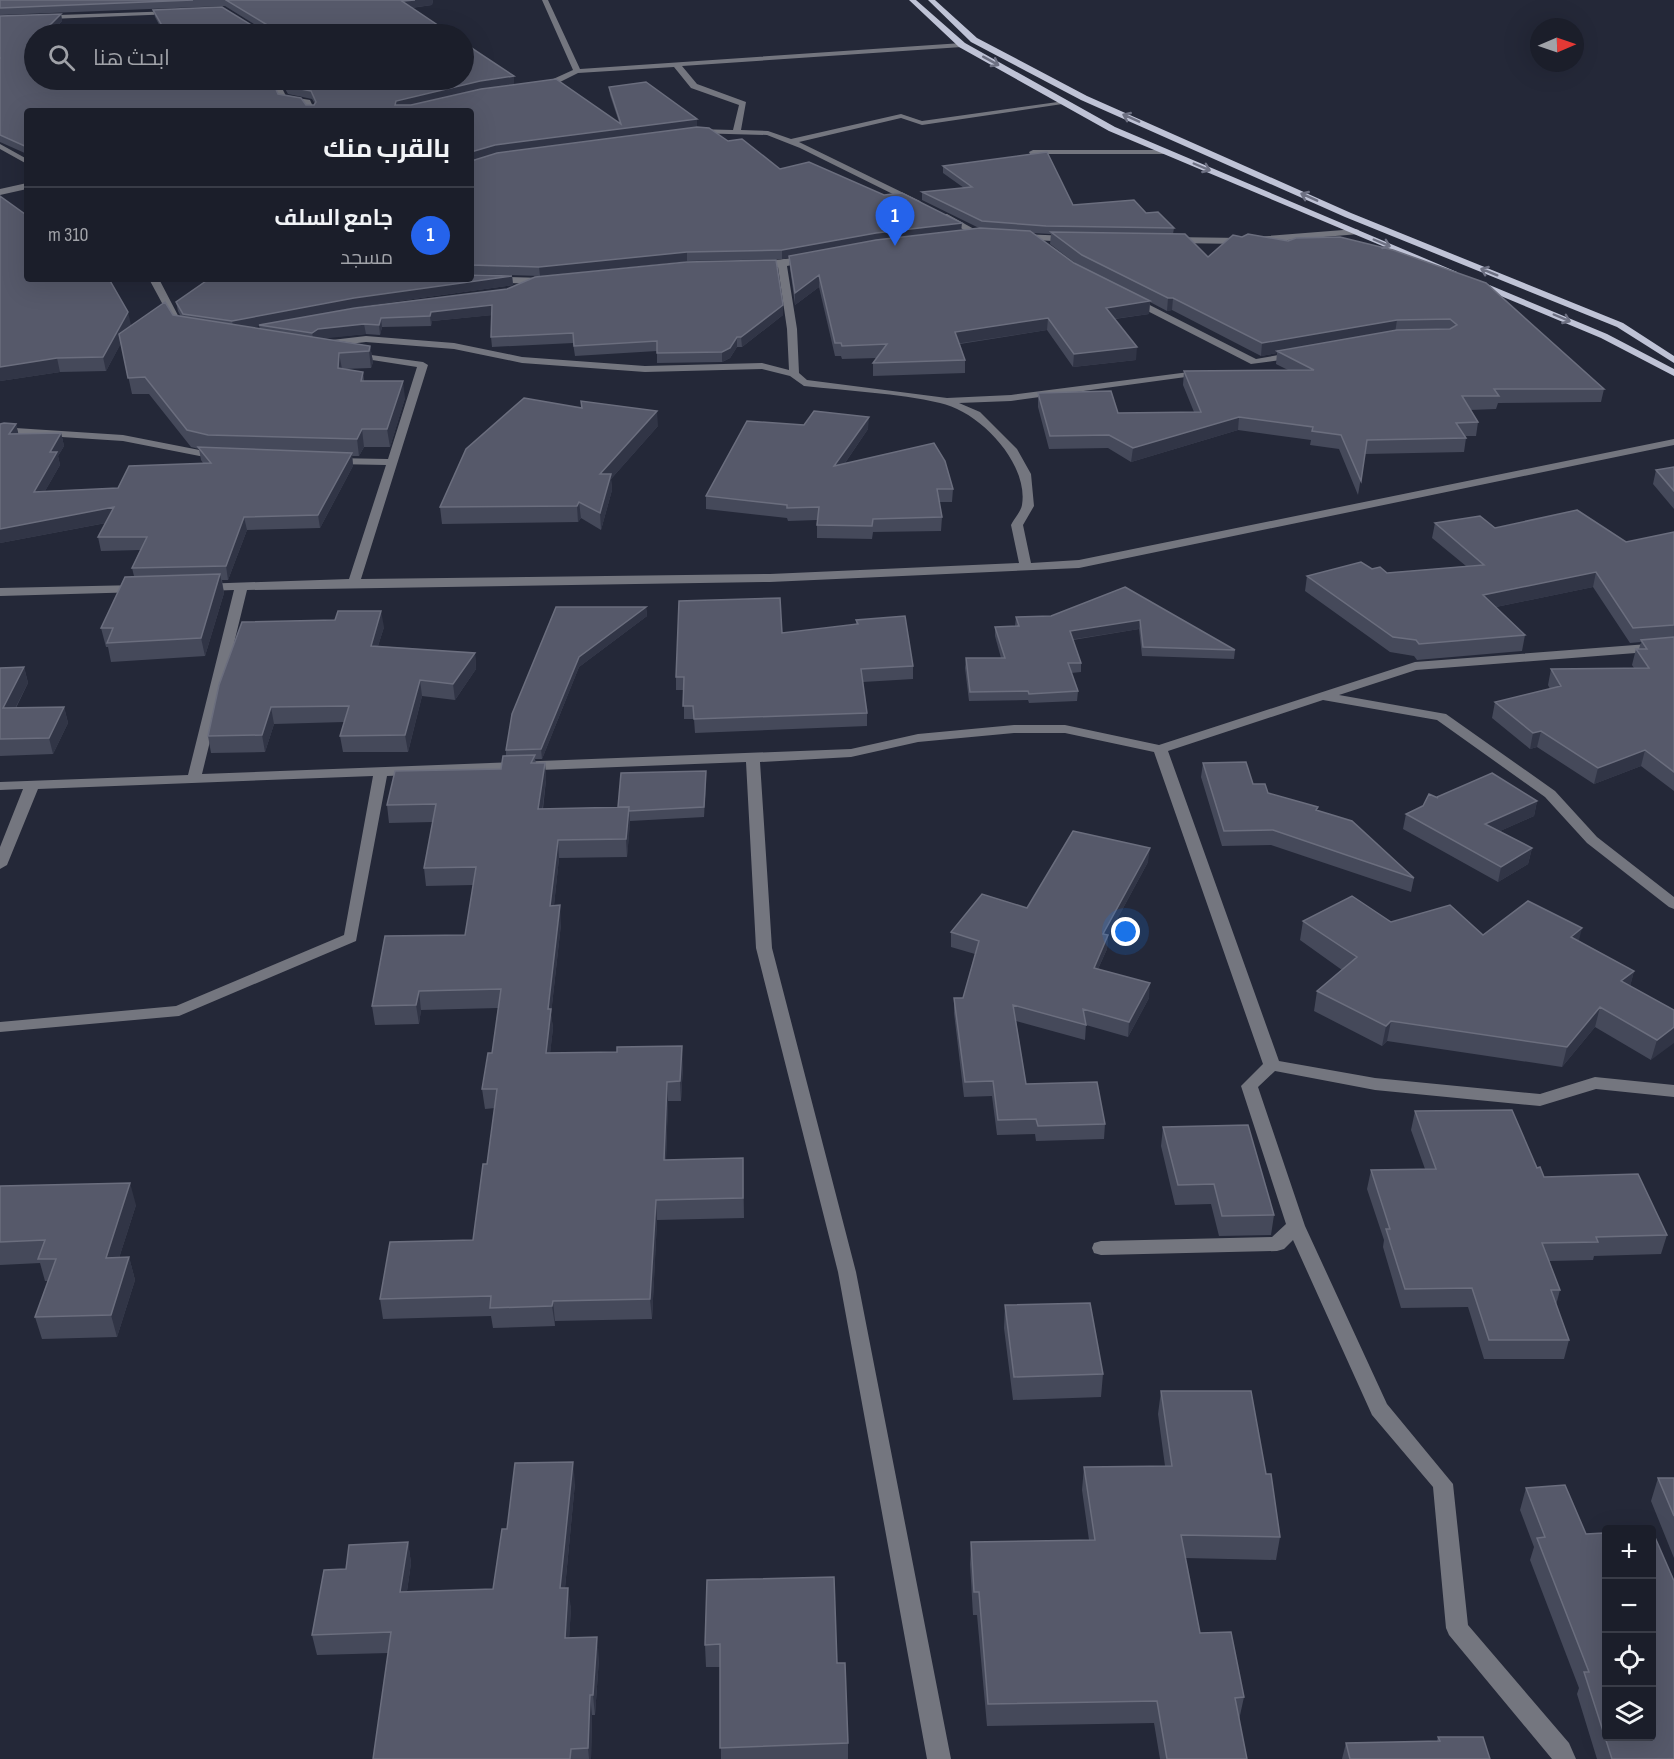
<!DOCTYPE html>
<html lang="ar">
<meta charset="utf-8">
<style>
body{margin:0;font-family:"Sofia Sans Condensed",Cairo,sans-serif;background:#282b36;color:#f1f3f6;direction:rtl}
.controls{position:absolute;right:18px;bottom:18px;display:grid;overflow:hidden;border-radius:6px;box-shadow:0 6px 24px #0002}
.controls button{width:54px;height:54px;display:grid;place-items:center;padding:0;border:0;border-bottom:2px solid #393c47;background:#1b1e2a;color:#f1f3f6;font:30px sans-serif}
.compass{position:absolute;left:1530px;top:18px;width:54px;height:54px;border-radius:50%;background:#1b1e2a;box-shadow:0 6px 24px #0002;rotate:88deg}
.you{position:absolute;left:1126px;top:932px;width:21px;height:21px;margin:-15px;border:4px solid #fff;border-radius:50%;background:#1a73e8;box-shadow:0 0 0 9px #1a73e833}
.badge{display:grid;place-items:center;width:39px;height:39px;border-radius:50%;background:#2563eb;color:#fff;font-size:20px;font-weight:700}
.pin{position:absolute;translate:-50% -50px;filter:drop-shadow(0 2px 3px #0008)}
.pin::after{content:'';position:absolute;top:32px;width:21px;height:18px;background:inherit;clip-path:polygon(0 0,100% 0,50% 100%)}
.list{margin:0;padding:0;list-style:none}
h2{display:flex;justify-content:space-between;align-items:center;height:78px;margin:0;padding:0 24px;font-size:26px}
h2 small{font-size:20px;font-weight:400;color:#a0a2a8}
.list li{display:grid;grid-template-columns:39px 1fr auto;gap:18px;align-items:center;box-sizing:border-box;height:96px;padding:0 24px;border-top:2px solid #393c47}
.list b{display:block;font-size:22px;white-space:nowrap}
.list p{margin:0;font-size:20px;white-space:nowrap;color:#a0a2a8}
.list em{font-size:20px;font-style:normal;color:#a0a2a8}
.icon{flex:none;width:33px;height:33px;fill:none;stroke:currentColor;stroke-width:2;stroke-linecap:round;stroke-linejoin:round}
.map{position:relative;flex:none;width:1674px;height:1759px;overflow:hidden;direction:ltr}
.search{position:absolute;background:#1b1e2a;box-shadow:0 6px 24px #0002;left:24px;top:24px;width:450px;height:66px;display:flex;align-items:center;gap:15px;box-sizing:border-box;padding:0 21px;border-radius:33px;color:#a0a2a8;font-size:22px}
.panel{position:absolute;background:#1b1e2a;box-shadow:0 6px 24px #0002;left:24px;top:108px;width:450px;height:174px;border-radius:6px;direction:rtl}
.map>svg:first-child{display:block}
</style>
<div class="map">
<svg width="1674" height="1759" viewBox="0 0 1674 1759">
<rect width="100%" height="100%" fill="#242838"/>
<g fill="none" stroke-linecap="round" stroke-linejoin="round">
<path fill="#74767f" fill-rule="evenodd" d="M542,0H548L580,69L962,43L966,45L962,47L682,66L697,84L746,102L741,130L768,131L791,139L901,114L922,121L1065,101L1069,103L922,125L901,118L799,142L920,201L921,203L917,206L800,148L767,135L693,133V129H696L733,130L739,105L691,88L674,67L578,73L556,84L534,86V82L551,80L573,70Z
M176,11L174,14L0,21V17Z
M272,80H278L286,96L310,100L315,111H307L304,104L280,100Z
M0,144L27,159V164L0,149Z
M1033,150H1165L1169,152L1165,154H1030L1029,152Z
M27,183V189L0,195V189Z
M941,214H947L983,234L979,237H968L967,235L970,233L941,218Z
M1356,229L1359,230V234L1242,244L1171,243L1167,240L1171,237L1242,238Z
M1021,234L1069,236L1073,239L1069,242L1018,239V235Z
M808,256L811,257V261L787,266L797,329L799,373L807,380L947,398L1011,395L1197,371V375L1193,376L1011,401L959,403L980,412L1017,449L1031,474L1034,506L1023,525L1031,563L1079,560L1674,439V445L1079,568L770,582L247,590L202,774L851,749L918,734L1014,725H1065L1159,745L1415,662L1674,642V650L1416,670L1339,695L1446,714L1555,791L1597,837L1674,897V909L1669,907L1587,843L1545,797L1437,720L1323,700L1168,751L1279,1061L1375,1078L1540,1094L1595,1077L1674,1085V1097L1596,1089L1540,1106L1375,1090L1275,1071L1258,1087L1305,1226L1387,1404L1453,1484L1468,1625L1569,1743L1576,1759H1552L1449,1635L1446,1628L1433,1487L1372,1415L1293,1240L1284,1249L1277,1251L1101,1255L1094,1253L1092,1248L1094,1243L1101,1241L1272,1237L1286,1224L1241,1086L1263,1064L1154,752L1065,733H1014L918,742L851,757L760,762L772,948L856,1272L951,1759H927L838,1272L756,948L746,762L387,776L356,941L179,1016L0,1032V1022L176,1006L344,935L373,776L38,789L7,865L0,869V847L23,789L0,790V782L188,775L234,590L204,591L200,590V584L349,579L386,465L334,464L328,461L334,458L388,459L417,367L353,357L349,356V352L423,362L428,365L361,579L770,574L1019,563L1011,525C1014,519 1021,511 1022,505C1029,463 979,411 940,403C897,393 848,391 804,386L790,376L762,369L645,372L522,363L454,349L366,342L323,347L318,344L323,341L366,336L454,343L522,357L645,366L762,363L789,370L787,329L778,267H758L753,264C758,261 798,258 808,256Z
M471,276L545,278L550,281L545,284L468,282L463,279H471Z
M149,279H159L183,325L189,328L187,330L176,329Z
M1128,297H1134L1256,359L1295,352L1300,355L1295,358L1251,364L1128,301Z
M0,427L123,435L220,454L226,457L220,460L123,441L0,433Z
M138,585L142,586V592L0,596V588Z"/>
<path fill="#bfc3d6" fill-rule="evenodd" d="M909,0H916L965,43L1115,127L1457,272L1449,274L1109,131L959,47Z
M928,0H935L977,38L1087,96L1351,213L1623,323L1674,356V363L1617,327L1345,217L1081,100L971,42Z
M1475,279L1607,334L1674,369V376L1601,338L1472,284V280Z"/>
</g>
<path fill="#45495a" fill-rule="evenodd" d="M0,0H433L432,5L411,8L451,34H164L155,17L153,10L262,29L225,6L0,15Z
M61,14L62,21L50,34H34V80L85,85L278,94L306,105H314L315,104L312,99L288,94L280,80H464L514,84L481,89L422,103L619,122L610,95L609,87L697,127L496,153L27,111V154L0,142V16Z
M728,141L780,169L961,230L979,228L922,200V192L964,188L943,173V166L1073,205L1146,213L1174,228L1173,234L1208,257L1242,237L1288,241L1604,389L1601,402L1498,403L1496,409L1470,410L1478,422L1476,436H1465L1466,438L1464,452L1365,454L1358,495L1339,449L1310,445L1311,440L1238,430L1131,462L1108,448L1049,449L1038,407V393L1118,413L1194,412L1183,385L1184,371L1288,370L1276,364L1277,353L1261,356L1172,310L1167,311L1150,302L1149,314L1115,319L1136,360L1073,367L1047,330L960,344L965,360V373L873,376V363L877,358L842,359L841,356H835L819,287L795,305L790,268L789,257L782,259L687,261L540,276L471,274V161ZM1032,233L1051,234L1050,244L1079,266L1074,263Z
M0,196L131,325L130,326L173,315L181,317L178,311L176,302L207,280L205,279H471L512,276L513,285L356,307L314,315L783,305V315L742,347H737L730,358L722,362L657,363V351L575,356L573,343L492,347L491,337L492,315L432,321L431,326L382,327L380,335L366,334L322,338L370,346L373,362L371,368L344,369L363,372L364,381L405,398L390,447H364L359,456H352L353,466L320,528L247,530L228,580H222L224,593L205,656L111,662L108,647H106L101,628L134,576L132,568L140,550L101,551L98,537L106,523L0,543V424H16L18,434L61,433L64,446L58,456L60,465L45,491L118,488L203,463L201,460L199,449L191,447L149,394H132L121,343L106,371L60,372L0,381ZM259,326L260,329L251,327Z
M804,425L868,429L845,463L953,489L952,502H939L942,517L941,531L873,532L872,539L817,538V520L788,521L787,518L706,509V496Z
M658,426L611,479L612,490L601,530L581,518L578,522L442,524L440,507Z
M1674,467V509L1653,484L1656,470Z
M1435,523L1495,528L1626,542L1674,532V791L1641,766L1594,784L1537,747L1530,749L1492,718L1495,702L1550,689L1548,685L1551,669L1634,668L1632,665L1636,649H1639L1641,642L1630,643L1593,587L1496,607L1525,635L1522,651L1417,660L1414,656L1390,652L1305,591L1307,576L1372,569L1387,573L1466,566L1432,538Z
M1125,587L1235,650L1234,659L1142,656L1139,629L1073,640L1081,663V672L1071,673L1078,691L1077,701L1029,703L1028,700L969,701L965,668L966,658H1001L995,636V627L1015,626L1016,617L1051,616Z
M646,607L647,616L579,667L542,759H535L536,763H545L546,780L543,809L618,807L706,781L704,817L630,821L627,857L559,858L554,905L561,924L551,1014L553,1028L550,1053L683,1065L681,1101H668L666,1160L743,1158L744,1218L657,1220L652,1319L555,1321V1326L493,1328L491,1316L383,1319L380,1299L473,1240L487,1164L495,1108L485,1109L482,1089L492,1053L498,1008L421,1010L419,1024L375,1025L372,1006L465,935L473,885L426,886L424,868L433,822L389,823L387,805L501,769L506,756V750L512,714Z
M856,620L913,666V679L863,682L867,713V726L695,733L694,719H684V690H676V677L782,633L856,625Z
M384,627L378,646L475,653L476,669L455,700L422,696L408,752H343L340,736L344,722L274,724L265,752L211,753L208,736Z
M24,667L28,683L16,708L64,707L68,723L53,754L0,756V668Z
M1203,763L1253,784L1268,793L1318,807L1317,810L1414,878L1411,892L1271,845L1222,846L1201,777Z
M1437,797L1537,801L1534,816L1500,831L1532,848L1528,864L1498,882L1403,829L1406,814Z
M1148,862L1108,936L1107,949L1098,969L1149,998L1128,1037L1086,1025L1085,1040L1016,1021L1026,1084L1105,1124L1104,1139L1036,1141L1035,1134L997,1135L992,1096L964,1097L954,1013V998H963L975,954L951,947V932L1027,908Z
M1303,921L1391,922L1483,935L1579,941L1634,971L1630,986L1674,1010L1651,1060L1595,1027L1562,1067L1387,1041L1382,1046L1314,1011L1317,991L1342,970L1300,940Z
M1415,1111L1537,1168L1544,1177L1667,1235L1661,1254L1594,1256L1593,1260L1549,1261L1560,1290L1556,1305L1569,1340L1564,1359H1484L1468,1307L1401,1308L1383,1247L1384,1240L1367,1189L1371,1170L1425,1169L1411,1130Z
M1163,1127L1274,1215L1271,1235L1219,1236L1211,1204L1175,1205L1161,1146Z
M0,1186L136,1205L119,1258L129,1257L135,1280L117,1337L42,1339L35,1317L48,1281H45L40,1263L0,1265Z
M1005,1305L1103,1374L1101,1397L1013,1400L1004,1328Z
M1161,1391L1266,1474L1280,1537L1276,1560L1185,1558L1200,1633L1244,1697L1239,1720L1247,1759H1160L1154,1723L987,1726L977,1615H973L970,1564L971,1542L1089,1540L1082,1490L1084,1467L1165,1466L1158,1414Z
M1658,1478H1674V1558L1651,1501Z
M575,1483L565,1588L571,1608L569,1638L599,1658L595,1715H592L591,1759H373L388,1653L317,1655L312,1635L346,1569L408,1542L411,1563L407,1591L493,1589L507,1529Z
M1526,1488L1674,1759H1597L1577,1694L1579,1688L1530,1560L1534,1547L1520,1510Z
M707,1580L837,1663L848,1743V1759H721L720,1667H706L705,1645Z
M1438,1737L1490,1759H1342L1346,1743L1437,1741Z"/>
<path fill="#313546" d="M415,0H433L432,5L402,9V1Z
M61,14L62,21L50,34H41Z
M34,42V51L29,48Z
M514,76V84L481,89L396,109L395,105L396,101L480,81Z
M697,119V127L496,153L471,161V152L495,145Z
M962,223L961,232L876,242L782,259V250L876,233Z
M687,252V261L540,276L539,267Z
M819,275V287L795,305V293Z
M512,276L513,285L356,307L262,325H259V326L234,331L232,321L354,298Z
M1168,298H1173L1172,310L1167,311Z
M1150,301L1149,314L1105,320L1106,308Z
M492,305L493,315L432,321L431,326L430,316L431,312Z
M783,305V315L742,347L741,337Z
M128,312L131,325L106,371L103,357Z
M381,318L382,327L380,335L379,325Z
M1048,318L1047,330L955,344V332Z
M1397,320L1395,333L1277,351V353L1261,356L1262,343Z
M364,324L366,334L320,339L314,342L312,333L318,329Z
M737,337V347L730,358L722,362V352Z
M370,346L373,362L371,368L369,351Z
M1137,347L1136,360L1073,367L1074,354Z
M339,353L342,369L338,368Z
M57,358L60,372L0,381V367Z
M403,381L405,398L390,447L387,429Z
M657,411L658,426L611,479L612,490L601,530L600,513V474Z
M869,417L868,429L834,479V466Z
M1239,417L1238,430L1131,462L1133,448Z
M16,424L19,436L9,434Z
M362,429L364,447L359,456L357,439Z
M61,433L64,446L58,456L60,465L37,505L34,492L50,452Z
M352,453L353,466L320,528L318,515Z
M579,502L581,518L578,522L577,506Z
M114,507L116,521L0,543V529Z
M244,517L247,530L228,580L226,566Z
M1596,572L1593,587L1481,610L1483,595Z
M220,574L224,593L205,656L201,638Z
M646,607L647,616L579,667L542,759L541,749L579,657Z
M381,611L384,627L373,662L371,646Z
M1140,620L1139,629L1069,640L1070,631Z
M475,653L476,669L455,700L453,684Z
M24,667L28,683L7,724L3,708Z
M420,680L422,696L408,752L405,735Z
M64,707L68,723L53,754L49,738Z
M271,707L274,724L265,752L262,735Z
M1541,731L1537,747L1530,749L1533,733Z
M1645,750L1641,766L1594,784L1598,768Z
M545,763L546,780L540,827L538,809Z
M706,771V781L704,817V807Z
M1537,801L1534,816L1482,839L1485,824Z
M629,807L630,825L627,857L626,839Z
M558,840L559,858L552,924L550,906Z
M1150,848L1148,862L1108,936L1107,949L1092,982L1094,968L1103,934Z
M1532,848L1528,864L1498,882L1501,867Z
M560,905L561,924L551,1014L553,1028L548,1072L546,1053L548,1009Z
M1582,928L1577,948L1571,937Z
M1634,971L1629,991L1621,981Z
M1150,983L1149,998L1128,1037L1129,1022Z
M419,991L421,1010L419,1024L416,1005Z
M1600,1007L1595,1027L1562,1067L1567,1047Z
M1391,1021L1387,1041L1382,1046L1386,1026Z
M1674,1027V1043L1651,1060L1657,1040Z
M682,1046L683,1065L681,1101L680,1081Z
M667,1082L668,1101L665,1179L664,1160Z
M130,1183L136,1205L112,1280L106,1258Z
M656,1200L657,1220L652,1319L650,1299Z
M129,1257L135,1280L117,1337L111,1315Z
M553,1301L555,1321V1326L552,1306Z
M573,1462L575,1483L563,1608L560,1588Z
M408,1542L411,1563L404,1612L400,1592Z
M568,1588L571,1608L568,1659L565,1638Z
M597,1637L599,1658L595,1715L593,1695Z
M590,1695L592,1715L591,1759H589L588,1748Z"/>
<path fill="#56596a" stroke="#6b6e7e" stroke-width="1.5" d="M0,0H193L0,8Z
M226,0H415L402,1L451,34H165L164,29L153,10L222,7L258,29H267L269,26Z
M61,14L41,34H34V42L29,48L34,51V80H77L85,85L130,80H272L278,94L301,98L306,105H314L316,102L311,91L286,86L283,80H464V43L514,76L480,81L396,101L395,105H411L481,89L556,79L621,124L609,87L646,82L697,119L495,145L471,152V111H27V147L0,135V58H1H0V16Z
M697,127L709,128L728,141L742,139L780,169L809,162L884,195L902,193L962,223L876,233L782,250L687,252L539,267L471,265V161L497,153Z
M1047,152L1073,205L1134,200L1146,213L1158,212L1174,228L1046,226L982,221L922,192L972,187L943,166Z
M0,196L25,214H27V279H109L128,312L103,357L57,358L0,367Z
M980,228L1030,231L1074,263L1150,301L1106,308L1137,347L1074,354L1048,318L955,332L965,360L873,363L887,344L842,346L841,343H835L819,275L795,293L789,256L876,240Z
M1051,232L1185,234L1208,257L1233,235L1242,237L1248,234L1288,241L1296,238L1340,237L1393,250L1486,283L1604,389H1494L1499,396H1462L1478,422L1456,423L1466,438L1367,440L1361,481L1341,435L1312,431L1313,427L1239,417L1133,448L1109,435L1050,436L1038,393L1111,391L1118,413L1201,412L1184,371L1314,370L1277,351L1397,330L1450,329L1457,325L1450,319L1397,320L1262,343L1173,298H1168L1082,255Z
M776,260L783,305L741,337H737L730,348L722,352L657,353V341L574,346L573,333L491,337L492,305L431,312L430,316L381,318L379,325L364,324L318,329L312,333L259,325L355,308L507,289L535,277L687,262Z
M471,275L512,276L354,298L232,321L183,314L176,302L209,279H471Z
M165,302L173,315L370,346L369,351L339,353L338,368L363,372L361,381H403L387,429H362L357,439L208,435L187,430L145,377L128,378L119,334Z
M524,398L582,408L581,401L657,411L600,474H611L600,513L579,502L577,506L440,507L466,449Z
M814,411L869,417L834,466L934,443L945,461L953,489H937L942,517L873,519L872,526L817,525L819,507L787,508V505L706,496L747,421L804,425Z
M4,423L16,424L9,434L61,433L50,452H57L34,492L118,488L129,466L211,463L198,447L352,453L318,515L244,517L226,566L132,568L147,537H98L114,507L0,529V424Z
M1674,467V491L1656,470Z
M1577,510L1626,542L1674,532V625L1633,628L1596,572L1483,595L1525,635L1419,644L1416,640L1393,637L1307,576L1361,562L1372,569L1380,567L1387,573L1484,565L1435,523L1480,516L1495,528Z
M220,574L201,638L107,643L113,628H101L125,577Z
M1125,587L1235,650L1143,647L1140,620L1070,631L1081,663H1068L1078,691L1029,694L1028,691L970,692L966,658H1005L995,627L1019,626L1016,617L1051,616Z
M780,598L782,633L858,624L856,620L905,616L913,666L861,669L867,713L694,719L693,706H683L684,677H676L679,601Z
M556,607H646L579,657L541,749L506,750L512,714Z
M338,611H381L371,646L475,653L453,684L420,680L405,735L340,736L349,706L271,707L262,735L208,736L219,685L242,622L335,620Z
M1674,637V772L1645,750L1598,768L1541,731L1533,733L1495,702L1561,686L1551,669L1649,668L1636,649H1647L1641,640Z
M24,667L3,708L64,707L49,738L0,739V668Z
M535,755L531,763H545L538,809L629,807L626,839L558,840L550,906L560,905L548,1009H551L546,1053L617,1052V1047L682,1046L680,1081L667,1082L664,1160L743,1158V1198L656,1200L650,1299L553,1301L552,1306L490,1308L491,1296L380,1299L390,1242L473,1240L483,1164H487L497,1089H482L488,1053H492L501,989L419,991L416,1005L372,1006L385,936L465,935L476,867L424,868L436,804L387,805L395,771L501,769L503,756Z
M1246,762L1253,784H1265L1268,793L1318,807L1316,810L1352,821L1414,878L1273,830L1224,831L1203,763Z
M706,771L704,807L629,811V807H618L621,773Z
M1492,773L1537,801L1485,824L1532,848L1501,867L1406,814L1423,806L1429,794L1438,798L1437,797Z
M1073,831L1150,848L1103,934L1108,935L1094,968L1150,983L1129,1022L1083,1009L1086,1025L1013,1005L1026,1084L1097,1082L1105,1124L1038,1126L1036,1119L998,1120L993,1081L965,1082L954,998H963L979,941L951,932L982,894L1027,908Z
M1352,896L1391,922L1450,905L1483,935L1528,901L1582,928L1571,937L1634,971L1621,981L1674,1010V1027L1657,1040L1600,1007L1567,1047L1391,1021L1386,1026L1317,991L1357,957L1303,921Z
M1512,1110L1537,1168L1540,1167L1544,1177L1638,1174L1667,1235L1596,1237L1598,1242L1542,1243L1560,1290H1551L1569,1340H1489L1472,1288L1405,1289L1386,1229H1390L1371,1170L1436,1169L1415,1111Z
M1248,1125L1274,1215L1222,1216L1214,1184L1178,1185L1163,1127Z
M130,1183L106,1258L129,1257L111,1315L35,1317L56,1259H38L45,1240L0,1242V1186Z
M1090,1303L1103,1374L1014,1377L1005,1305Z
M1161,1391H1251L1266,1474H1271L1280,1537L1181,1535L1200,1633L1231,1632L1244,1697L1235,1698L1247,1759H1167L1157,1701L988,1704L979,1592H974L971,1542L1095,1540L1084,1467L1172,1466Z
M573,1462L560,1588H568L565,1638L597,1637L593,1695H590L588,1748L571,1749L570,1759H373L391,1632L312,1635L324,1570L346,1569L349,1545L408,1542L400,1592L493,1589L502,1529H507L515,1463Z
M1658,1478H1674V1516Z
M1565,1485L1586,1534L1603,1533L1604,1537H1606V1737H1652V1535H1654L1674,1581V1759H1612L1584,1672H1589L1537,1538L1545,1537L1526,1488Z
M834,1577L837,1663H845L848,1743L720,1748V1644L705,1645L707,1580Z
M1438,1737H1483L1490,1759H1350L1346,1743L1440,1741Z"/>
<defs><path id="oneway-shaft" d="M-6 0H5M1.5-3L5.5 0L1.5 3" fill="none" stroke-width="1.6" stroke-linecap="round" stroke-linejoin="round" transform="scale(1.5)"/></defs>
<g stroke="#6d7082">
<use href="#oneway-shaft" transform="translate(991 61) rotate(29)"/>
<use href="#oneway-shaft" transform="translate(1131 118) rotate(-156)"/>
<use href="#oneway-shaft" transform="translate(1202 167) rotate(23)"/>
<use href="#oneway-shaft" transform="translate(1309 197) rotate(-156)"/>
<use href="#oneway-shaft" transform="translate(1382 243) rotate(23)"/>
<use href="#oneway-shaft" transform="translate(1489 272) rotate(-158)"/>
<use href="#oneway-shaft" transform="translate(1562 318) rotate(23)"/>
</g>
</svg>
<div class="controls">
<button>+</button>
<button>−</button>
<button><svg class="icon" aria-label="locate" viewBox="0 0 24 24"><circle cx="12" cy="12" r="6"/><path d="M12 2v4M12 18v4M2 12h4M18 12h4"/></svg></button>
<button><svg class="icon" aria-label="layers" viewBox="0 0 24 24"><path d="M12 4l9 5-9 5-9-5zM3 14l9 5 9-5"/></svg></button>
</div>
<svg class="compass" viewBox="-18 -18 36 36"><path d="M0-13l5 13h-10z" fill="#e53935"/><path d="M0 13l5-13h-10z" fill="#a0a2a8"/></svg>
<div class="you"></div>
<div class="pin badge" style="left:895px;top:246px">1</div>
<div class="search"><svg class="icon" aria-label="search" viewBox="0 0 24 24"><circle cx="10" cy="10" r="6"/><path d="M15 15l6 6"/></svg>ابحث هنا</div>
<section class="panel">
<h2>بالقرب منك<small></small></h2>
<ul class="list">
<li><span class="badge">1</span><div><b>جامع السلف</b><p>مسجد</p></div><em>310 m</em></li>
</ul>
</section>
</div>
